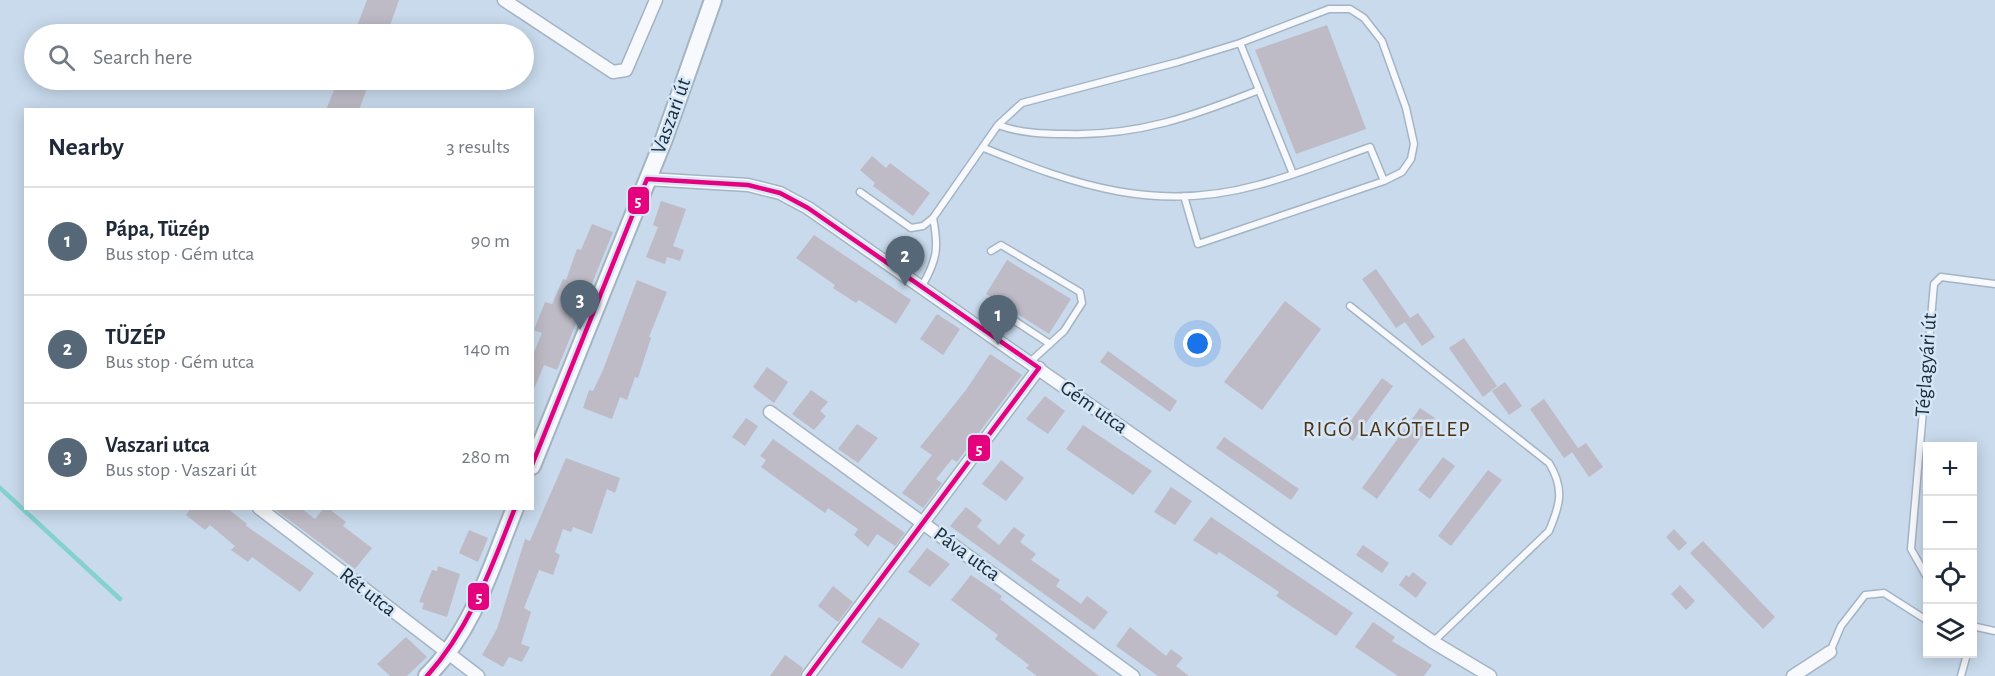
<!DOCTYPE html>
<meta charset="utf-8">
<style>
body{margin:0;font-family:"Alegreya Sans",sans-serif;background:#f2f2f3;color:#1f2937}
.controls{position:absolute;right:18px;bottom:18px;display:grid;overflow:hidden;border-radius:0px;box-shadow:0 3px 15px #0003}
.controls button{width:54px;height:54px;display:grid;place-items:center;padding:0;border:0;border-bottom:2px solid #e0e1e3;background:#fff;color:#1f2937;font:30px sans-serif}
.you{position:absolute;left:1198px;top:344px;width:21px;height:21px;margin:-15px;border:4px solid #fff;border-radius:50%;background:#1a73e8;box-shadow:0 0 0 9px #1a73e833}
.badge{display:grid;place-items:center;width:39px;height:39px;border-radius:50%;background:#566878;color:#fff;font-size:20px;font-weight:700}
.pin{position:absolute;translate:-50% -50px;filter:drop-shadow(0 2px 3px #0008)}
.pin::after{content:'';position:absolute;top:32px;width:21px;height:18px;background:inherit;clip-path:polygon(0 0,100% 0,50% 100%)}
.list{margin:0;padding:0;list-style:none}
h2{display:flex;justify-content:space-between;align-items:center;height:78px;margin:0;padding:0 24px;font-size:26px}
h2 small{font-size:20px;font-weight:400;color:#747a83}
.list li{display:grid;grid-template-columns:39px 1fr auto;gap:18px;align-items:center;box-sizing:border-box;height:108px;padding:0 24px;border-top:2px solid #e0e1e3}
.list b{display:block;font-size:22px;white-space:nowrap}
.list p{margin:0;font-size:20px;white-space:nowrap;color:#747a83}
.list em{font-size:20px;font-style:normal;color:#747a83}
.icon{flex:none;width:33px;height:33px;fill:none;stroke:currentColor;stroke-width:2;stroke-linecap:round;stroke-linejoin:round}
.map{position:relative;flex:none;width:1995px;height:676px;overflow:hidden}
.search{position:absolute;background:#fff;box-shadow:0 3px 15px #0003;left:24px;top:24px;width:510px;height:66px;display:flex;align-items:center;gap:15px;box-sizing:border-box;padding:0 21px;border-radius:33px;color:#747a83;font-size:22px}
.panel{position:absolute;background:#fff;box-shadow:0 3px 15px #0003;left:24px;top:108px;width:510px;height:402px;border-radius:0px}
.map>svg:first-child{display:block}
</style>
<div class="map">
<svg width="1995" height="676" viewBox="0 0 1995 676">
<rect width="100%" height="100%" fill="#c8daec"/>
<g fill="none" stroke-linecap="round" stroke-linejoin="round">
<path stroke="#84d1cf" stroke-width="4.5" d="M0,488L120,599"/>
</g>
<path fill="#bebbc6" d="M367,0H399L387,34H354Z
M1327,25L1366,129L1296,154L1255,50Z
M338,80H370L359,110H326Z
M872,156L886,168L890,163L930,193L913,216L873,186L875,183L860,170Z
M661,201L686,209L673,246L684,250L680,261L667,257L665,264L646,257L658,227L653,225Z
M592,224L613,232L557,370L544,365L532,394V357L542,333L534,330L545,302L552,304L563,279L566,280L577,249L581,250Z
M814,235L911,300L896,324L859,300L856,303L833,288L835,285L796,258Z
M1007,260L1071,299L1049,334L986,294Z
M1376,269L1410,318L1418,313L1435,337L1422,346L1405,322L1396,328L1362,279Z
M637,280L667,292L649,337L651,338L638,378L635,377L627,400L620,397L612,419L583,408L589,390L593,391L603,370Z
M1285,301L1321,329L1262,410L1224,382Z
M937,314L960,329L943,355L920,339Z
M1464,338L1497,386L1483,397L1449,348Z
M1108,351L1177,401L1170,412L1100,362Z
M990,354L1022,375L957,462L952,459L936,479L942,483L923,508L902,493L932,455L920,447L966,390Z
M767,367L788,382L774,403L753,387Z
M1382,378L1393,386L1353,441L1342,433Z
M1505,382L1522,406L1509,415L1492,391Z
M811,390L828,402L820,411L826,416L814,430L792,414Z
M1045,396L1065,411L1048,434L1026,419Z
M1544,399L1578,448L1564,458L1530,409Z
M1420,408L1435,418L1377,499L1362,488Z
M746,418L758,426L745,446L732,437Z
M857,424L878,438L858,463L838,449Z
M1083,425L1152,471L1133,495L1066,449Z
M1224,437L1299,489L1291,500L1216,448Z
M773,439L905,533L895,546L877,534L868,547L854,535L858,529L828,508L825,513L761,467L766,460L760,456Z
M1586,443L1603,467L1589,477L1572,452Z
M1443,457L1455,466L1430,499L1418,490Z
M566,458L620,478L615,493L607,489L592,534L573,527L571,532L563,529L555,552L560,555L553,575L539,570L524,608L531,612L521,644L530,647L522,662L509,657L503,667L482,655L497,629L525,539L530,541Z
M1001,460L1024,478L1006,501L982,484Z
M1488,470L1502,480L1451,546L1438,536Z
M1171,487L1192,501L1175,525L1154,512Z
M966,507L982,520L977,527L999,545L1014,527L1025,535L1020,542L1036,554L1031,560L1060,580L1056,586L1081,604L1087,596L1108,612L1094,630L950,526Z
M191,508H227L247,524L245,525L314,573L300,592L252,557L248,562L231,550L235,546L210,525L205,530L186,515Z
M273,508H301L315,519L324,508H328L346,522L343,526L372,548L355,569Z
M1211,517L1353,613L1336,636L1276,596L1279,592L1219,552L1217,555L1193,540Z
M1674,529L1687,543L1679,551L1666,537Z
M469,530L488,538L478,562L459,553Z
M1703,541L1775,617L1763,629L1690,553Z
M1363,545L1389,563L1382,573L1356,555Z
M927,548L950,564L930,587L908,572Z
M438,566L460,574L447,617L422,609L424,603L419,602L432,570L437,571Z
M1413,572L1427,583L1416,598L1399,585L1406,575L1409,577Z
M971,575L1002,596L1000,599L1099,676H1037L1026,668L1029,665L995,639L998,635L951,600Z
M1680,585L1695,601L1686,610L1671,594Z
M833,586L853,602L838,622L818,606Z
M879,617L920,644L902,669L861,642Z
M1373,622L1395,637L1392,641L1432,665L1424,676H1398L1355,647Z
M1130,627L1166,656L1171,649L1183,658L1176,666L1189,676H1158L1116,646Z
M406,637L427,657L407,676H390L377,664Z
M785,655L803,668L800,676H770Z"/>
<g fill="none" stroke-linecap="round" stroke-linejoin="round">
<g stroke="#a4b4c3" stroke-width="9">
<path id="service" d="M1240,43L1293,174
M998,125C1020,133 1043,134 1067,134C1139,136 1193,116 1259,90
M984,148C1077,186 1157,213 1258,185C1296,175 1333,160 1370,147L1384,181
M860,192L911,228L923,226L933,218
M991,251L1001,245L1080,292L1082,303L1064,331L1030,362
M922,286C937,260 939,248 933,218L998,125L1022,103L1178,62L1240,43L1329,9H1350L1364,18L1382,41L1406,108L1414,144L1411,159L1402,172L1384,181L1198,244L1184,196
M989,304L1050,344
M1350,306L1549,463C1565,489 1560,505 1549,531L1433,642
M1928,579L1911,549L1934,284L1941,277L1995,284
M1972,626L1995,631
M1830,652L1841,626L1865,595L1884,593L1928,621
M1961,676L1967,654"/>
</g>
<g stroke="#a4b4c3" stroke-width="15">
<path id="minor" d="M504,0L613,72L626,70L656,0
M647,179L748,185L780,193L808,208L1280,538L1433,642L1490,676
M770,412L1133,676
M259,508L478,676
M808,676L1039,368
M1793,676L1830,652"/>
</g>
<g stroke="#a4b4c3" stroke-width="20">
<path id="secondary" d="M532,466L664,139L713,0
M427,676C473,631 491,567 515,508"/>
</g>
<use href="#service" stroke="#f7f9fc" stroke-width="6"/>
<use href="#minor" stroke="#f7f9fc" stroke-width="12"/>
<use href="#secondary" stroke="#f7f9fc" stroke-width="16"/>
<g stroke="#d5e6f6" stroke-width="9">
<path id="bus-1" d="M532,465L647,179L748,185L780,193L808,208L1039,368L808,676
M427,676C471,627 491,568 515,508"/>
</g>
<use href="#bus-1" stroke="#e5007d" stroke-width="4.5"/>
</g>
<g text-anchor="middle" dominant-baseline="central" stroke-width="5" stroke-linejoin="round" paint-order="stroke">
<g font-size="21" fill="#192a39" stroke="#d5e6f6">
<text transform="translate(671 116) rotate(-70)">Vaszari út</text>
<text transform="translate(1926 365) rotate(-86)">Téglagyári út</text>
<text transform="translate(1094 407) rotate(35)">Gém utca</text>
<text transform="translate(967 554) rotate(36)">Páva utca</text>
<text transform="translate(368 592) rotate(38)">Rét utca</text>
</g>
<g font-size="22" letter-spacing="1.5" fill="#4d3112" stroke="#d5e6f6">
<text x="1387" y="429">RIGÓ LAKÓTELEP</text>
</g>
</g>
<g stroke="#d5e6f6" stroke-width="2">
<rect x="627" y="186" width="23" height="29" rx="6" fill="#e5007d"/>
<rect x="967" y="434" width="24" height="28" rx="6" fill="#e5007d"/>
<rect x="467" y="582" width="23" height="29" rx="6" fill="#e5007d"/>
</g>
<g font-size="16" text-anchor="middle" font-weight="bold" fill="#fff">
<text x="638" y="206">5</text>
<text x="979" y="454">5</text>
<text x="479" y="602">5</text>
</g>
</svg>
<div class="controls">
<button>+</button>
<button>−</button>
<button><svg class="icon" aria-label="locate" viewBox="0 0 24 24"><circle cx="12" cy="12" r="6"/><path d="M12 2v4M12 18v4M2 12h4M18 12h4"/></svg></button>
<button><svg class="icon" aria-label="layers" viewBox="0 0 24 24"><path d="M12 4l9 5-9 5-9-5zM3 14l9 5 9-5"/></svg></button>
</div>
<div class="you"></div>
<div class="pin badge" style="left:998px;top:345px">1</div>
<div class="pin badge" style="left:905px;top:286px">2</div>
<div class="pin badge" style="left:580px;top:330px">3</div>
<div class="search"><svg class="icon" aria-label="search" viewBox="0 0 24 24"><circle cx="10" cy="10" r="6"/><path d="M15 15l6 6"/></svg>Search here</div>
<section class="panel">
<h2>Nearby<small>3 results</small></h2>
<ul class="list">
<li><span class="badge">1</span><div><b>Pápa, Tüzép</b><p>Bus stop · Gém utca</p></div><em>90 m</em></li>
<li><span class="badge">2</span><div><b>TÜZÉP</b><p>Bus stop · Gém utca</p></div><em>140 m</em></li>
<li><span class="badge">3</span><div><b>Vaszari utca</b><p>Bus stop · Vaszari út</p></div><em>280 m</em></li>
</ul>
</section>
</div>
